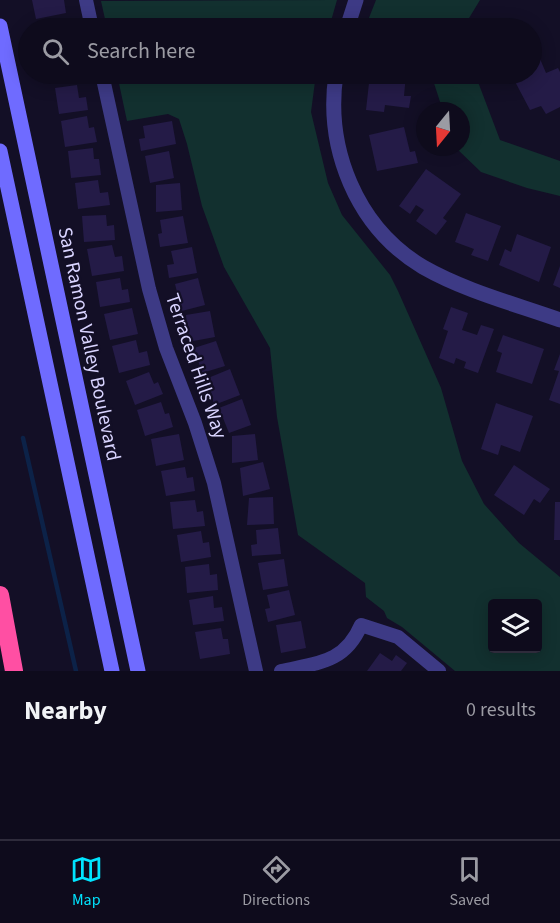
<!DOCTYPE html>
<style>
body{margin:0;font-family:"Source Sans 3",sans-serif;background:#1c1929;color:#f1f3f6}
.controls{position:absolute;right:18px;bottom:18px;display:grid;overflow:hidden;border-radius:6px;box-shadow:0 3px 15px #0003}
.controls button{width:54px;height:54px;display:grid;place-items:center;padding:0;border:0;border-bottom:2px solid #2e2b3b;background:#0e0b1c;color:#f1f3f6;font:30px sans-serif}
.compass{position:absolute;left:416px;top:102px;width:54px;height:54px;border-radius:50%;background:#0e0b1c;box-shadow:0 3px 15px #0003;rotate:198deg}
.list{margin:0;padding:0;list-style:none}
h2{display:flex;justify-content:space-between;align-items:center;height:78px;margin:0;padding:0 24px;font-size:26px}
h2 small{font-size:20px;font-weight:400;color:#9b9ba3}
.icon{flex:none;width:33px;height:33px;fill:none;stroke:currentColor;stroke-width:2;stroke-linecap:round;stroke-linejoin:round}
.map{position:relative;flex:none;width:560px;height:671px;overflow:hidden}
.search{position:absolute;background:#0e0b1c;box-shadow:0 3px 15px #0003;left:18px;right:18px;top:18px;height:66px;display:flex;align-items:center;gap:15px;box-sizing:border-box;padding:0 21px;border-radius:33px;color:#9b9ba3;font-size:22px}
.sheet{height:168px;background:#0e0b1c}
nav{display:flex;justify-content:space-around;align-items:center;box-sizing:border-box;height:84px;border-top:2px solid #2e2b3b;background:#0e0b1c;font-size:16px;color:#9b9ba3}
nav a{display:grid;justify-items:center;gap:3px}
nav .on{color:#00e5ff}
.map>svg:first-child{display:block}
</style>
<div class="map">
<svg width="560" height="671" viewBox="0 0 560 671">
<rect width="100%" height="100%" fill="#130f26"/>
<path fill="#12302f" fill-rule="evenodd" d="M337,0L329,28H107L101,1Z
M376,0H480L463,28H365Z
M117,74H316L311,112L328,183L342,215L390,275L398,291L441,388L462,461L484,504L519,543L560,577V671H455L402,627L387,618L384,611L366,597L365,583L298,535L277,417L270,348L224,267L202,206L187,144L179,119L168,114L127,121ZM492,604H538V648H492Z
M431,74H475L500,140L560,161V196L527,188L481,172L455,147H461V111H443Z"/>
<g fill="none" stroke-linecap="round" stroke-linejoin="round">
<path stroke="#0c2248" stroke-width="4.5" d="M23,438L76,671"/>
</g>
<path fill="#241b47" d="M32,0H64L66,13L36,19Z
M66,20L67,28H41V23Z
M535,47L546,73L558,68L560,72V107L546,114L541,106L530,110L511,74H532V48Z
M49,74H82V79L50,80Z
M370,74H406L404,96H411L409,108L385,105L384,112L366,110Z
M77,85L79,98L86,97L88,110L59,114L55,88Z
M87,116L89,128L94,127L97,142L65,147L61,121Z
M172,121L176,144L141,151L139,139L145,138L143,126Z
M404,127L410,152L415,151L418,163L377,171L369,135Z
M93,148L94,159H99L101,175L71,178L68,151Z
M169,151L174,178L150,183L145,156Z
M426,169L461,194L443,218L447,221L436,235L416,221L424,210L416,205L410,214L399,206Z
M98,180L100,193L108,192L110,205L78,209L75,183Z
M180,183L182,210L156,212V185Z
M466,213L501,226L488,261L471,255L474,249L455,242Z
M106,215L107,226L114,225L115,240L84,242L82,216Z
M183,216L188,243L160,247L158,234L162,233L160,220Z
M517,234L551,247L539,282L499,265L505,249L511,252Z
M112,245L115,257L122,256L124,271L92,276L87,249Z
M192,247L197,273L169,278L167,265L174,264L171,251Z
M560,266V288L553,285Z
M120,278L122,290L128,289L130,302L100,307L96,282Z
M198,278L205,305L178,312L174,297L178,296L175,284Z
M451,307L468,313L462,330L477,335L481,325L494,329L478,373L464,368L466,362L456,358L454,364L439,358L448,331L443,329Z
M132,308L138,334L110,340L104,314Z
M210,311L215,337L188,342L186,315Z
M503,335L544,349L532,384L496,372L502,353L497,351Z
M136,340L139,353L147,351L150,365L119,373L112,346Z
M216,341L225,366L202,373L194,348Z
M560,354V404L549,400L559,371L554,370Z
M230,369L240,395L214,405L208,378Z
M149,372L154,384L158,382L163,394L135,405L126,381Z
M242,399L251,425L229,433L219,408Z
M161,402L165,414L169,413L173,427L145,436L137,410Z
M496,403L533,416L520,452L501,445L498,455L481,449Z
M179,434L184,460L156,466L151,439Z
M255,434L258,460L232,463V436Z
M263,462L270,489L243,496L240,468Z
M514,465L550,489L540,503L534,499L524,515L494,495Z
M185,467L187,478L193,477L195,491L166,496L161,471Z
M273,497L274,524L247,525L249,498Z
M195,500L197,512L203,511L205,526L173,529L170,502Z
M555,502H560V540H554Z
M278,528L281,554L252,556L251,545L257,544L256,530Z
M201,531L203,543L209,542L211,557L181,562L177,535Z
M284,559L288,586L263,590L258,563Z
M209,564L210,575L217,574L218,590L187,593L185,567Z
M289,590L295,615L268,622L265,609L270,608L267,595Z
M213,596L214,608L222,607L224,621L193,625L189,600Z
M301,621L306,648L281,653L276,625Z
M221,628L223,639H228L230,654L200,659L195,632Z
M380,653L392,661L396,655L407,663L401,671H367Z"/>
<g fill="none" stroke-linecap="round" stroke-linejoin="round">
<path stroke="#3d3a85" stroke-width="14" d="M86,0L92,28
M102,74L149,289L166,348L195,423L214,483L256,671
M281,671C317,663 345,663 361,625L398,637L439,671"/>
<path stroke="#3d3a85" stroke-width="15" d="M347,28L356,0
M336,74C325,148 356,227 423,267C465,291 515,304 560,320"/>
<path stroke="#6f6bff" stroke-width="15" d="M0,26L138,671
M0,151L112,671"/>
<path stroke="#ff4fa3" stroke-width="18" d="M0,595L14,671"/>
</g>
<g text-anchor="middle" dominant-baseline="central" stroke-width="4.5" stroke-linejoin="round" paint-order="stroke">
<g font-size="20" fill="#d9d4ff" stroke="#130f26">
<text transform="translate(89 344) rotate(78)">San Ramon Valley Boulevard</text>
<text transform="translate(196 366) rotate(71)">Terraced Hills Way</text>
</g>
</g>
</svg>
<div class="controls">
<button><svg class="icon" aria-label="layers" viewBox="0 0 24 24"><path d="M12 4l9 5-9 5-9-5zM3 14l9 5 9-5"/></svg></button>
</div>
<svg class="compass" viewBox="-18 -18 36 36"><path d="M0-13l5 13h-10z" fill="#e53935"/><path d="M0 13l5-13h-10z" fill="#9b9ba3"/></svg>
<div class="search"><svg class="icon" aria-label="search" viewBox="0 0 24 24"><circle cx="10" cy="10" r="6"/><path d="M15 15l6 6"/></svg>Search here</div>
</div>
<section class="sheet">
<h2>Nearby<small>0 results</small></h2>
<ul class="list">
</ul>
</section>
<nav>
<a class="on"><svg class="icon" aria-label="map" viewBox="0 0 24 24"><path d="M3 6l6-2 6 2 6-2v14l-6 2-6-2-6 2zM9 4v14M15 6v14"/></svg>Map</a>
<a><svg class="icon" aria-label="directions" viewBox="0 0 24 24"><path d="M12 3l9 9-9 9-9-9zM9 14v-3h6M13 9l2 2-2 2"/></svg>Directions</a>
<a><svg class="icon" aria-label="saved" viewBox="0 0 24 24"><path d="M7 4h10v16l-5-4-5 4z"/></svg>Saved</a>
</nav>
